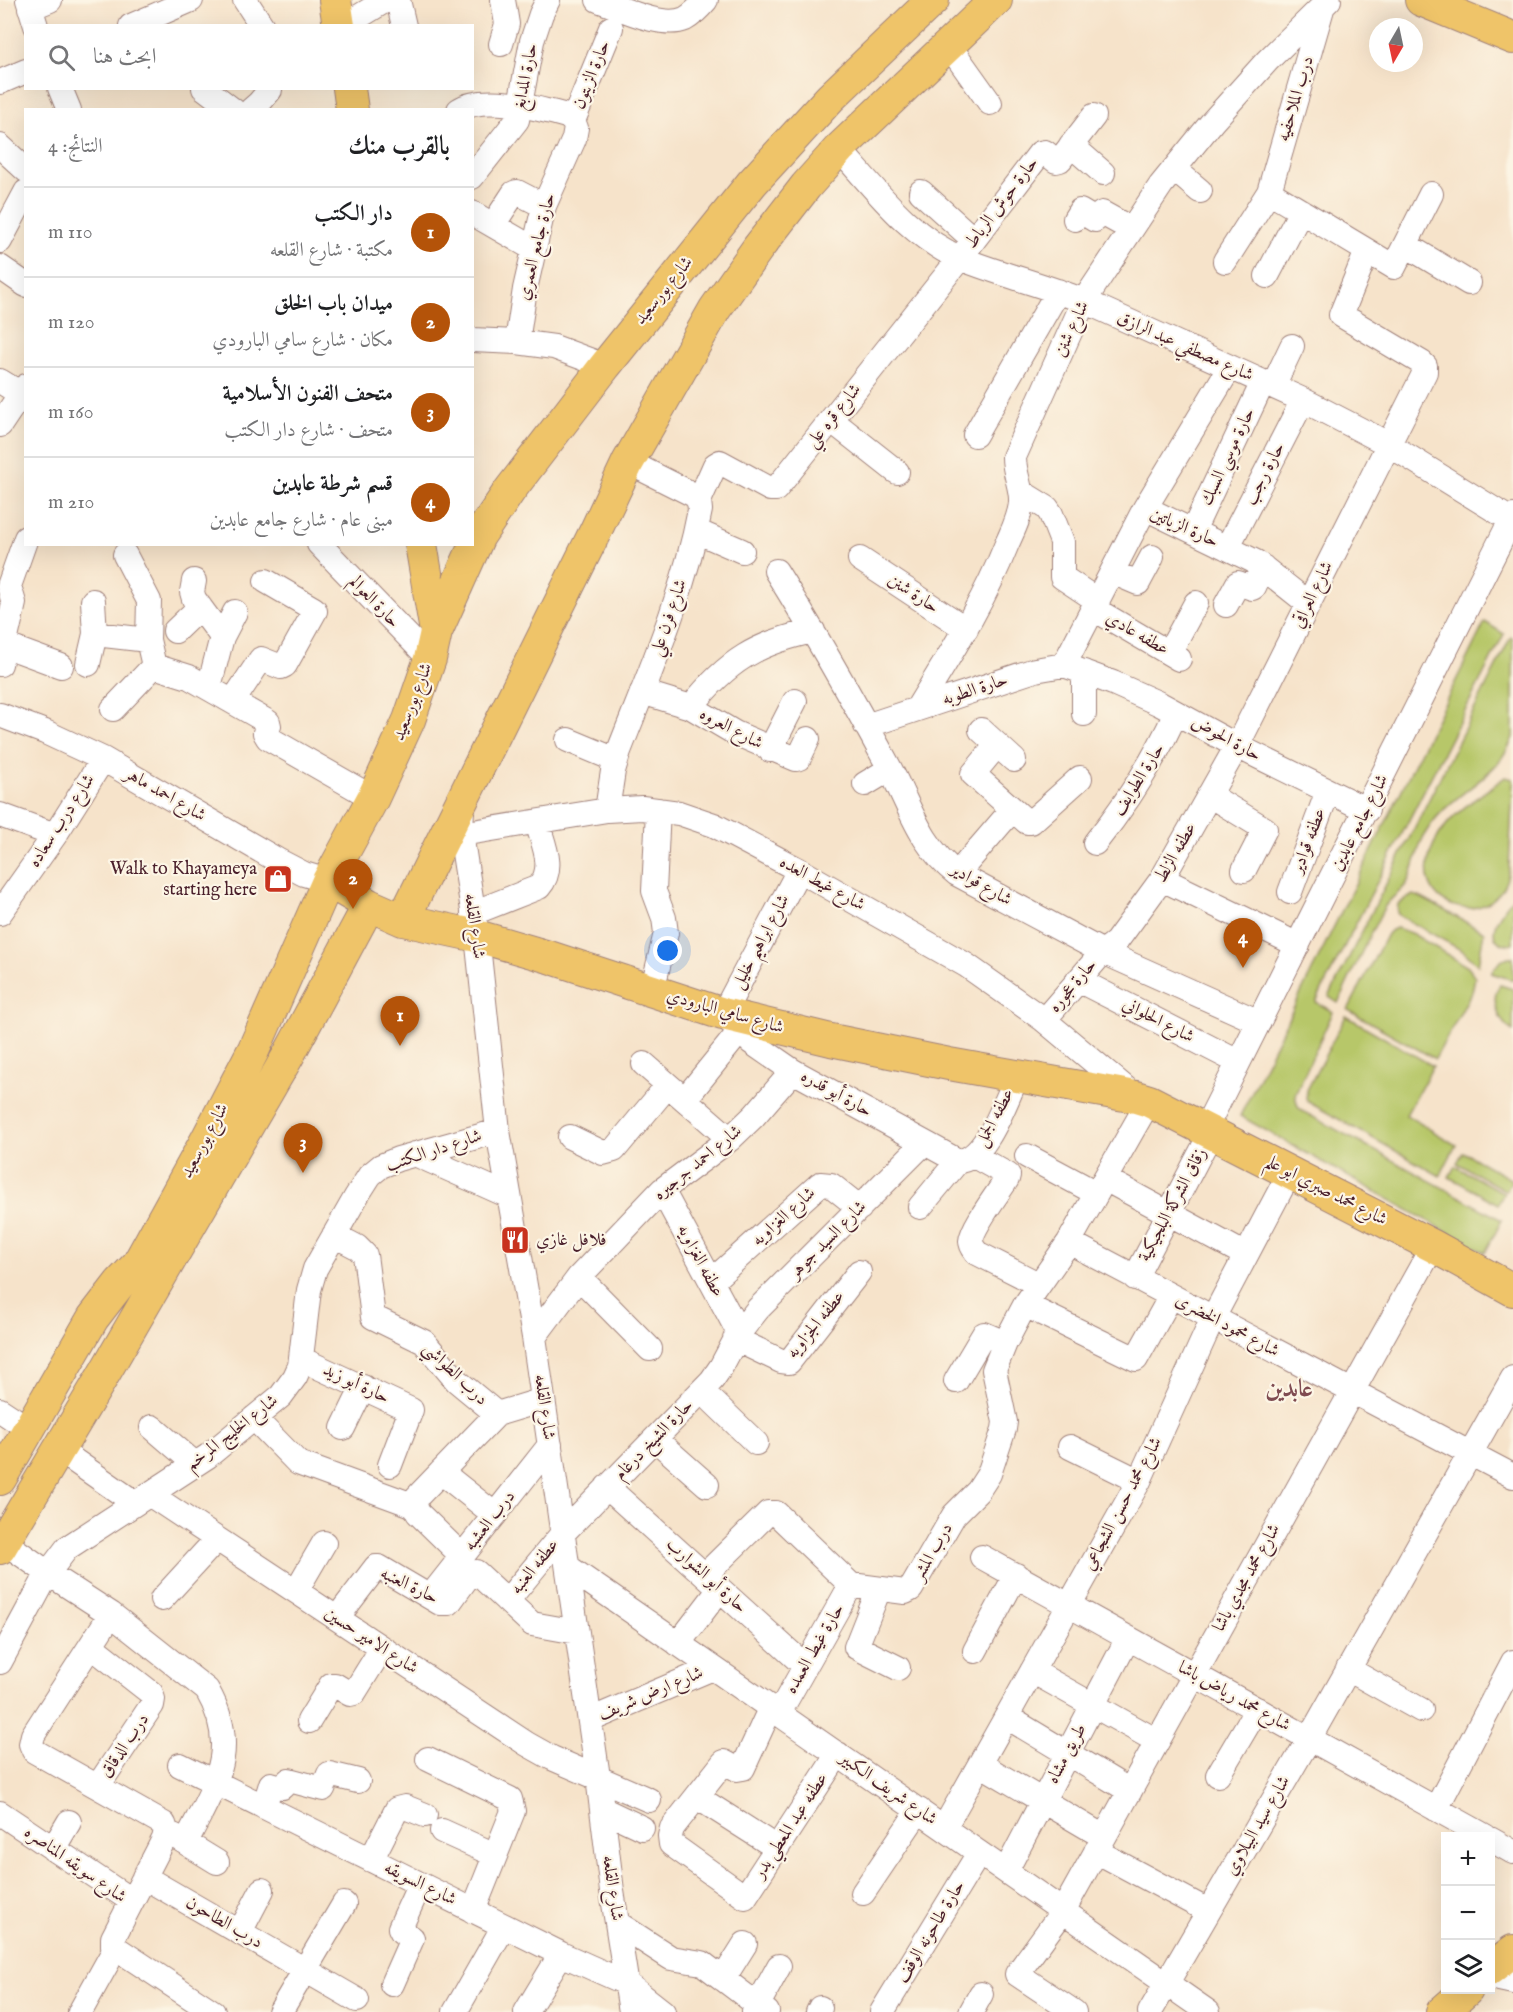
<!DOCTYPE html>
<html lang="ar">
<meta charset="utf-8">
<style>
body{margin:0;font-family:"IM FELL English",Amiri,serif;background:#f6f6f6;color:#202124;direction:rtl}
.controls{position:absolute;right:18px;bottom:18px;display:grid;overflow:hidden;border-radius:0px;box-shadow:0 6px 24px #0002}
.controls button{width:54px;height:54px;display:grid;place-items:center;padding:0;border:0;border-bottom:2px solid #e0e0e0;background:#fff;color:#202124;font:30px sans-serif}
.compass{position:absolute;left:1369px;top:18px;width:54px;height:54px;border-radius:50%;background:#fff;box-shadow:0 6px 24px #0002;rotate:189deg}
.you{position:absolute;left:668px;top:951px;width:21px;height:21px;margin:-15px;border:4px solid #fff;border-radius:50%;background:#1a73e8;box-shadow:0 0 0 9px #1a73e833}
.badge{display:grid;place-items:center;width:39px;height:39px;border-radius:50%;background:#b45309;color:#fff;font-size:20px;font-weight:700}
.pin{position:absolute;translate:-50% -50px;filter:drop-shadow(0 2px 3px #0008)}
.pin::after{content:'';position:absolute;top:32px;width:21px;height:18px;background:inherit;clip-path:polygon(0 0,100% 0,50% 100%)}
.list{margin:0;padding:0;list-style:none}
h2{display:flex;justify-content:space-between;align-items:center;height:78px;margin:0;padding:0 24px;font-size:26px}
h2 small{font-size:20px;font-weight:400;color:#757577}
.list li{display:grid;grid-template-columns:39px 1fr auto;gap:18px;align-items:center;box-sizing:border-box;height:90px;padding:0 24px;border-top:2px solid #e0e0e0}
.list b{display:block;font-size:22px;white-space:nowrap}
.list p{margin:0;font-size:20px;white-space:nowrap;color:#757577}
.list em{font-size:20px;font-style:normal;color:#757577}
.icon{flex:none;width:33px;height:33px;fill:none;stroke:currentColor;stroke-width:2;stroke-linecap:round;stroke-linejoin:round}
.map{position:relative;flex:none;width:1513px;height:2012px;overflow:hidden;direction:ltr}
.search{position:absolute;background:#fff;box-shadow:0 6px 24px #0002;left:24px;top:24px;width:450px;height:66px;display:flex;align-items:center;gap:15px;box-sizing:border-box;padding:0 21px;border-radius:0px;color:#757577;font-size:22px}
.panel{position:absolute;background:#fff;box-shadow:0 6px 24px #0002;left:24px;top:108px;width:450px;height:438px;border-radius:0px;direction:rtl}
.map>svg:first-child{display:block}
</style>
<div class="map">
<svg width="1513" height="2012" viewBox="0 0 1513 2012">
<rect width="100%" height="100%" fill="#fcf5e5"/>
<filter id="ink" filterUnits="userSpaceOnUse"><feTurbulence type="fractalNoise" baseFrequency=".0167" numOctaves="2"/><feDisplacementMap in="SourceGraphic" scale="12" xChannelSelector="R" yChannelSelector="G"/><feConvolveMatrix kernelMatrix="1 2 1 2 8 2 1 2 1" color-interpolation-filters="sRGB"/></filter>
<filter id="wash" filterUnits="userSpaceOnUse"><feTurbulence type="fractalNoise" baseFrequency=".008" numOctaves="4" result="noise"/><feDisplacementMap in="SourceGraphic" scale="24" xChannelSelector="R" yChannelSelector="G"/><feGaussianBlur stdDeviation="1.35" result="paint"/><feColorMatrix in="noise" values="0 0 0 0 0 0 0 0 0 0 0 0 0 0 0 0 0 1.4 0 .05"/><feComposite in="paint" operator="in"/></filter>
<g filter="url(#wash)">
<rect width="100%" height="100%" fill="#f6e3ca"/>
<path fill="#b7c769" stroke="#80734a" stroke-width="1.5" d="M1485,622L1504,634L1316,1002L1333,1012L1295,1095L1298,1107L1302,1111L1502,1220L1485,1253L1240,1116Z
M1511,637L1513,639V737C1498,779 1454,791 1430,826C1417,843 1417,863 1408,881C1403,892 1390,897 1384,908C1367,939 1353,971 1338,1003L1329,997Z
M1505,777L1513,779L1509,869C1499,938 1393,909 1439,835C1454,811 1482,795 1505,777Z
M1413,895L1420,897L1484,932L1478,965L1463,951L1400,916L1397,913L1398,904Z
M1513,898V943C1508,944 1504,945 1499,942C1485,931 1505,907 1513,898Z
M1397,928L1413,934L1468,967L1475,977L1472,992L1435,1059L1348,1010L1387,934L1391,930Z
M1508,957H1513V980L1491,973L1500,961Z
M1500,985L1513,989V1031C1499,1023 1489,999 1500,985Z
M1346,1016L1433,1066L1406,1115L1456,1145L1440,1176L1308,1102L1306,1099L1307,1090Z
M1463,1152L1512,1180L1506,1191L1457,1163Z
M1455,1166L1504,1193L1498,1204L1449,1177Z"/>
</g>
<g filter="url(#ink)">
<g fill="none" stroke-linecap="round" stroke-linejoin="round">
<g stroke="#a0817a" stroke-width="26">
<path id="minor" d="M28,0L36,26
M245,0L262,26
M398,0L404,26
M598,0C621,8 662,29 685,19C694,14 700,7 706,0
M30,8L50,0
M1322,9L1269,192L1394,267L1431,194
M131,26L191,0
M333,26L360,16L386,0
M501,44L507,24L503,0
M948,44L990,103
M0,82L26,71
M60,88L69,110
M204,88L233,110
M251,110L259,103L270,90
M459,110C484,93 540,109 567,116L573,121
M573,121L611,28
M1071,145L1103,173
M0,146L26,170
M839,149C875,189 911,238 962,259C1002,275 1044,285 1084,301L1303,400L1388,444L1511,520
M1174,169L1200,191
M472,177L517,120L532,41L541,14L548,0
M921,192L974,240
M472,213L534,249
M1075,219L1080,211L1095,220L1102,213L1131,229
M493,225L514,193L517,192L544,206
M0,241L26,192
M1406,245L1469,283
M1225,261L1269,192
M0,267L26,285
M1267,276L1301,211
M472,340L517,342L554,347L605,366
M517,342L525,289L544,206L574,139L576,128L573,121
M0,381L26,397
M1273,386L1292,346
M831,420L897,472
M0,425L26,386
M975,435L1058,291
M1021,492L1047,508L1051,514L1062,542V577L1098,601
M699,501L715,465L720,462L770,489H776L960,258L1040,153L1045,152L1056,161L1060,160L1094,116
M1145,508L1230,367
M696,531L742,551
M1193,531L1263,382
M319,544L430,659
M1227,548L1303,400
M860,559L966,629
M776,571C816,635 853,700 889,767C911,808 919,844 957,874L1103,952L1259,1022
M1112,572L1138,583L1152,557
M194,581L192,592L194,599L222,637
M1226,605L1238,583L1252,588L1254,587L1263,567
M1094,609L1179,659
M175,631L200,607
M95,634L148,640
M4,645L61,666
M1169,653L1196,603
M0,664L14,603L9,586L26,538
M88,664L95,634L93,601
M1064,665L1145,508L1256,562L1309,604
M154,666L189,677L268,722L269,726L265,733L268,738L373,798
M209,687L222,637L235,612
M642,692L691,707L735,733L796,759L799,758L808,739
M233,701L261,659L281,667L285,665L315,611L314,609L266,581
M691,707C727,661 757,643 813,631
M113,709L154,666L148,640L149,601L125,555
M917,709C949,656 983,604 1006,546C1012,532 1020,518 1021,502C1022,488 1014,474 1014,457L1084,301L1161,185L1213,121L1267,61L1329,0
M1084,714V672
M0,715L45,732L103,759L277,860L304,874L328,881
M866,726L1035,670L1064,665L1113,683L1160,704L1237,746L1367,810
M981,730L1014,760
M568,740L616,760
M997,745L973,774L1027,822H1031L1080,778
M770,750L795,701
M865,784L890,769
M1209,795L1265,829L1244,870
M462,806L461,834L477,936L498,1131L534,1337L598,1777L612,1891L631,2012
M607,810L613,771L619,751C650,672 684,594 700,510L699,501L694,495L628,462
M0,815L55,835
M461,834L607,810L642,808L679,813L714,825L799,870L966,965L1044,1020L1136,1097
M1095,843C1128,802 1154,761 1176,713
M799,870L723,1014L751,1042L793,1071L958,1161
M957,874L1012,810
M1162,879L1298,945
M1290,892L1328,791
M0,913L55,835L103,759
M473,913L539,887C556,868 543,844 537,822
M1078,980L1238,1062
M652,991L666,933L664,918L654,891L658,810
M1044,1020L1103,952L1116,942L1162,879L1237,746L1425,372V366L1422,363L1341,315L1367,251
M644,1064L730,1139
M685,1099L740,1031
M1205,1129L1513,516
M570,1137L603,1153L614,1150L668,1085
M415,1154L509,1196
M974,1156L1008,1175L1007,1179C999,1192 972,1227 971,1241C971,1246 974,1249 977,1253L1038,1284
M1027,1156L1096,1193
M1105,1179L1246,1255
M662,1190L739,1333
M920,1207L958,1161C986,1161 1006,1099 1017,1077
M334,1235L357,1247L365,1255L373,1317L424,1342L457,1381L497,1414
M1069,1242L1513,1476
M579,1277L650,1349
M1135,1278L1211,1133
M712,1281L820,1184L831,1185L860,1208
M1025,1305L1136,1359L1171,1296
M534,1337L579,1277L662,1190L730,1139L754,1116L793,1071
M735,1339L781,1361L789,1362L859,1272
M301,1359L411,1410L390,1465
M956,1381L984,1334L1005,1343
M702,1391L756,1443
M0,1410L29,1429
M254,1418L298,1463L415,1506
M152,1427L195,1464
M343,1428L363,1387
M655,1439L707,1485
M1070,1447L1139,1481
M59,1450L135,1503
M441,1472L495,1515
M607,1487L805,1666
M149,1494L527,1744L552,1758L649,1800
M4,1542L48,1573L111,1614L207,1690C242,1751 213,1787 186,1842
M462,1556L418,1513L415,1506L417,1497L497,1414L543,1400
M982,1557L1485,1836
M568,1567L1208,2012
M705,1575L768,1513H776L851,1585L905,1592L911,1589L954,1515L978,1491L989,1474L1004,1429L1005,1422L994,1370L1005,1343L1025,1305L1069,1242L1149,1101
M879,1589L856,1647L898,1668
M296,1591L324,1543
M430,1597L550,1445
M162,1599L217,1539
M507,1601L563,1533L712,1380L721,1367L739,1333L758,1309L924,1143
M111,1614L33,1735L31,1744L34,1751L164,1824L166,1830L164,1839L132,1901
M337,1618L376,1567H379L440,1603H449L470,1574L476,1572L532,1624L577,1632
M678,1644L720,1589
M91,1646L151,1693L153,1699L152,1705L98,1786
M975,1651L1016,1575
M0,1662L48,1573L67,1548L208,1456L281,1396L295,1377L300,1366L309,1290L315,1269L356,1197L370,1175L381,1166L398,1159L498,1131
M1348,1669L1421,1710
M1032,1671L1157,1741
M771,1707L743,1768L737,1769L724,1762L672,1828L670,1836L671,1844L745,1897L838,1754
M779,1713L851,1585
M1007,1717L1130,1791
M590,1720L713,1668
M309,1721L331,1685H335L350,1694L354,1693L382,1648
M428,1759L510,1799L513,1811L473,1911
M980,1764L1104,1837
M180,1765L561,1954L626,1983L663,2012
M1218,1775L1257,1709
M697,1797L777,1848
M264,1807L271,1784L282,1787L289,1780L323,1789L329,1774L358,1781
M602,1809L642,1828
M1436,1809L1513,1662
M0,1813L132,1901L113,1938V1946L213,2012
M944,1828L1139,1481L1213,1318L1290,1172
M442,1831L495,1855
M173,1835L217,1862
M1490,1839L1513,1852
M53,1849L69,1822
M1096,1851L1208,1911
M371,1860L397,1809L405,1807L425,1815
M1006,1871L1128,1638
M144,1877L357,2000
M863,1893L919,1810
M617,1923L671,1958L702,1963L767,2012
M240,1932L262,1890
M1490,1977L1513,1982
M723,1979L745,1944
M392,1984L411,1941L412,1938L402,1932L400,1928L420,1884
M80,2012L115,1949
M280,2012L344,1904
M455,2012L504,1926
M526,2012L561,1954
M754,2012L779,1966
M818,2012L820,2008
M882,2012L979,1853
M971,2012L981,1994
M1074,2012L1017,1974L1063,1911L1433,1246
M1150,2012L1309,1739L1513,1378"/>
</g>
<g stroke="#a0817a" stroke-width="34">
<path id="major" d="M335,0L339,26
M1421,0L1513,38
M349,88L352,110
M421,544L436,632
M328,881L369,905L403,920L477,936L549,957L723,1014L831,1040L949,1064L1136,1097L1149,1101L1433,1246L1513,1290
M403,920L596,530L628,462L715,309L758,248L806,186L839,149L996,0
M0,1479L93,1318L120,1283L138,1264L207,1139L253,1051L328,881L373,798L409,720L430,659L436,632L479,536L510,490L605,366L752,183L830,98L933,0
M0,1548L101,1379L288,1056L369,905
M1490,1969L1513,1951
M1442,2012L1467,1990"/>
</g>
<use href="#minor" stroke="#fff" stroke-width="24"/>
<use href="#major" stroke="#efc469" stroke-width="32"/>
</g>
</g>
<defs>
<g id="shop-square" transform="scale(1.5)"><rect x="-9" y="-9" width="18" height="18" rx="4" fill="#c8321e" stroke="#fcf5e5"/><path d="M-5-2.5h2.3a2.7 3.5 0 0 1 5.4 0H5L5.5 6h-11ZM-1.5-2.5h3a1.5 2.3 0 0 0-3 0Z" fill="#fff"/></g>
<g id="restaurant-square" transform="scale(1.5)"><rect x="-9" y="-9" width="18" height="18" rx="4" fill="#c8321e" stroke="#fcf5e5"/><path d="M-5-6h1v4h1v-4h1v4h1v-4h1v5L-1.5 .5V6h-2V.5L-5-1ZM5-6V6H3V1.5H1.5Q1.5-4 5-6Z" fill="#fff"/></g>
</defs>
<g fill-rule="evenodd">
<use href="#shop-square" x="278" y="879"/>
<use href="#restaurant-square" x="515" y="1240"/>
</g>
<g text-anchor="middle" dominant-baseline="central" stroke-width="4.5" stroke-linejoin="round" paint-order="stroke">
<g font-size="18" fill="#4a1f2b" stroke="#fcf5e5">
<text transform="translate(592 75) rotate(-68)">حارة الزيتون</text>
<text transform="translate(526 77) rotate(-79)">حارة المدابغ</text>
<text transform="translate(1296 99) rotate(-73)">درب الملاحفيه</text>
<text transform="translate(1002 203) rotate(-53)">حارة حوش الرباط</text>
<text transform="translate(537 247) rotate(-76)">حارة جامع العمري</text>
<text transform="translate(664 291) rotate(-51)">شارع بورسعيد</text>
<text transform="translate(1072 329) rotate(-65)">شارع شنن</text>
<text transform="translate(1185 347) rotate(24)">شارع مصطفي عبد الرازق</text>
<text transform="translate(834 416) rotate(-51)">شارع قره علي</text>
<text transform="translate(1228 457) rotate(-65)">حارة موسي السبك</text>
<text transform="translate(1265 474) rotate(-63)">حارة رجب</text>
<text transform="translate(1184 528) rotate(24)">حارة الزياتين</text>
<text transform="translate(913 594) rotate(33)">حارة شنن</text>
<text transform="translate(1313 595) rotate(-64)">شارع العراقي</text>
<text transform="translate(374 602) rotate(46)">حارة العوالم</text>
<text transform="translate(669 618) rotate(-71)">شارع فرن علي</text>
<text transform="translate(1137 634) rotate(30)">عطفه عادي</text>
<text transform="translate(975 690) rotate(-18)">حارة الطوبه</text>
<text transform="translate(413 702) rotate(-69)">شارع بورسعيد</text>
<text transform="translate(731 729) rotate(28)">شارع العروه</text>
<text transform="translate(1226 739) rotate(28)">حارة الحوض</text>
<text transform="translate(1139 780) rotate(-58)">حارة الطوايف</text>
<text transform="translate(165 795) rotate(30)">شارع احمد ماهر</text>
<text transform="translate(62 821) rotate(-57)">شارع درب سعاده</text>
<text transform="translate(1360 823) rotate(-63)">شارع جامع عابدين</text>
<text transform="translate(1309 841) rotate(-69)">عطفه قوادير</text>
<text transform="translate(1176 853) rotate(-60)">عطفه الزلط</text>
<text transform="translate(822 884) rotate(29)">شارع غيط العده</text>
<text transform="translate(981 885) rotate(30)">شارع قوادير</text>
<text transform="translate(474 926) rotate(82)">شارع القلعه</text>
<text transform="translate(761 942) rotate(-62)">شارع ابراهيم خليل</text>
<text transform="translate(1073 986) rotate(-50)">حارة عجوره</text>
<text transform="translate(725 1012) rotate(16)">شارع سامي البارودي</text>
<text transform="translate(1158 1021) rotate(27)">شارع الحلواني</text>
<text transform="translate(836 1094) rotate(29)">حارة أبو قدره</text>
<text transform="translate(995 1118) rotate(-62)">عطفه الجمل</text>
<text transform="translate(205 1141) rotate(-62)">شارع بورسعيد</text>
<text transform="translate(434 1151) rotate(-18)">شارع دار الكتب</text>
<text transform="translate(698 1163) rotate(-39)">شارع احمد جرجيره</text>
<text transform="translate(1326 1191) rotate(27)">شارع محمد صبري ابو علم</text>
<text transform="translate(1173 1205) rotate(-62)">زقاق الشركة البلجيكية</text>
<text transform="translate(784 1217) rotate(-42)">شارع الغزاويه</text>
<text transform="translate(828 1240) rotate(-45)">شارع السيد جوهر</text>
<text transform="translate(700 1261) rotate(62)">عطفه الغزاويه</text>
<text transform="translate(816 1325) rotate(-51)">عطفه الجزاويه</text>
<text transform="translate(1227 1326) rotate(28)">شارع محمود الخضرى</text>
<text transform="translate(455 1374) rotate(44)">درب الطواشي</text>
<text transform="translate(356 1384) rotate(25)">حارة أبو زيد</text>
<text transform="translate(544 1407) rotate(82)">شارع القلعه</text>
<text transform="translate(232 1433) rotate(-38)">شارع الخليج المرخم</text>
<text transform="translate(654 1440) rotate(-46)">حارة الشيخ درغام</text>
<text transform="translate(1123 1504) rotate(-62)">شارع محمد حسن الشجاعي</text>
<text transform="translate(490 1521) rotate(-52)">درب العشبه</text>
<text transform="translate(933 1552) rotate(-60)">درب المشر</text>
<text transform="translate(535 1567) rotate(-51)">عطفه العنبه</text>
<text transform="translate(706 1576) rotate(42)">حارة أبو الشوارب</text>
<text transform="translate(1247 1578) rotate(-61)">شارع محمد مجدي باشا</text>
<text transform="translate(409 1586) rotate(26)">حارة العنبه</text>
<text transform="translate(371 1641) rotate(33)">شارع الامير حسين</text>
<text transform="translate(815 1649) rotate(-60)">حارة غيط العمده</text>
<text transform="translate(651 1694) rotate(-23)">شارع ارض شريف</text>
<text transform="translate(1234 1697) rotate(29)">شارع محمد رياض باشا</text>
<text transform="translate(125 1746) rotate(-56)">درب الدقاق</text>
<text transform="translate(1067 1754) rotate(-62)">طريق مشاه</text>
<text transform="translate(888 1789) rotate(35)">شارع شريف الكبير</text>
<text transform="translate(791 1826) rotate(-57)">عطفه عبد المعطي بدر</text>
<text transform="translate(1258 1826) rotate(-60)">شارع سيد البيلاوي</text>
<text transform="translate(75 1865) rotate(35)">شارع سويقه المناصره</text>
<text transform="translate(420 1884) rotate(26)">شارع السويقه</text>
<text transform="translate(612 1888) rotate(82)">شارع القلعه</text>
<text transform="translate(224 1923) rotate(30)">درب الطاحون</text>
<text transform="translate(931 1932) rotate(-59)">حارة طاحونه الوقف</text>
</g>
<g font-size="18" fill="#4a1f2b" stroke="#fcf5e5" text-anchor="end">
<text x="257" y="869">Walk to Khayameya<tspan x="257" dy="21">starting here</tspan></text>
<text x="536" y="1240" text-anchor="start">فلافل غازي</text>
</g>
<g font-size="24" font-weight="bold" fill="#7f4b51" stroke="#fcf5e5">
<text x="1289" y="1389">عابدين</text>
</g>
</g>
</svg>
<div class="controls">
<button>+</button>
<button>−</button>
<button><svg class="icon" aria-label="layers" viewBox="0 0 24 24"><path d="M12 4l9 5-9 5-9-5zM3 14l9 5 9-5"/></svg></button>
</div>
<svg class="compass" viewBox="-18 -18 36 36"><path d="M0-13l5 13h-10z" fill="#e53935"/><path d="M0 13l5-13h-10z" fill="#757577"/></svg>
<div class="you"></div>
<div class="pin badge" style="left:400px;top:1046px">1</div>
<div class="pin badge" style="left:353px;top:909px">2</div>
<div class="pin badge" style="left:303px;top:1173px">3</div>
<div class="pin badge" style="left:1243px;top:968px">4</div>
<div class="search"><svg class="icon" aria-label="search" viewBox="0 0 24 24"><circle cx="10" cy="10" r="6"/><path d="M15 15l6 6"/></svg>ابحث هنا</div>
<section class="panel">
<h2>بالقرب منك<small>النتائج: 4</small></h2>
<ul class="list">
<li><span class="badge">1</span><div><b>دار الكتب</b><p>مكتبة · شارع القلعه</p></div><em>110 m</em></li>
<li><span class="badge">2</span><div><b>ميدان باب الخلق</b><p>مكان · شارع سامي البارودي</p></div><em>120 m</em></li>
<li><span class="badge">3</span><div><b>متحف الفنون الأسلامية</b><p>متحف · شارع دار الكتب</p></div><em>160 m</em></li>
<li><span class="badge">4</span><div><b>قسم شرطة عابدين</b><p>مبنى عام · شارع جامع عابدين</p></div><em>210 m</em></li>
</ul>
</section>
</div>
